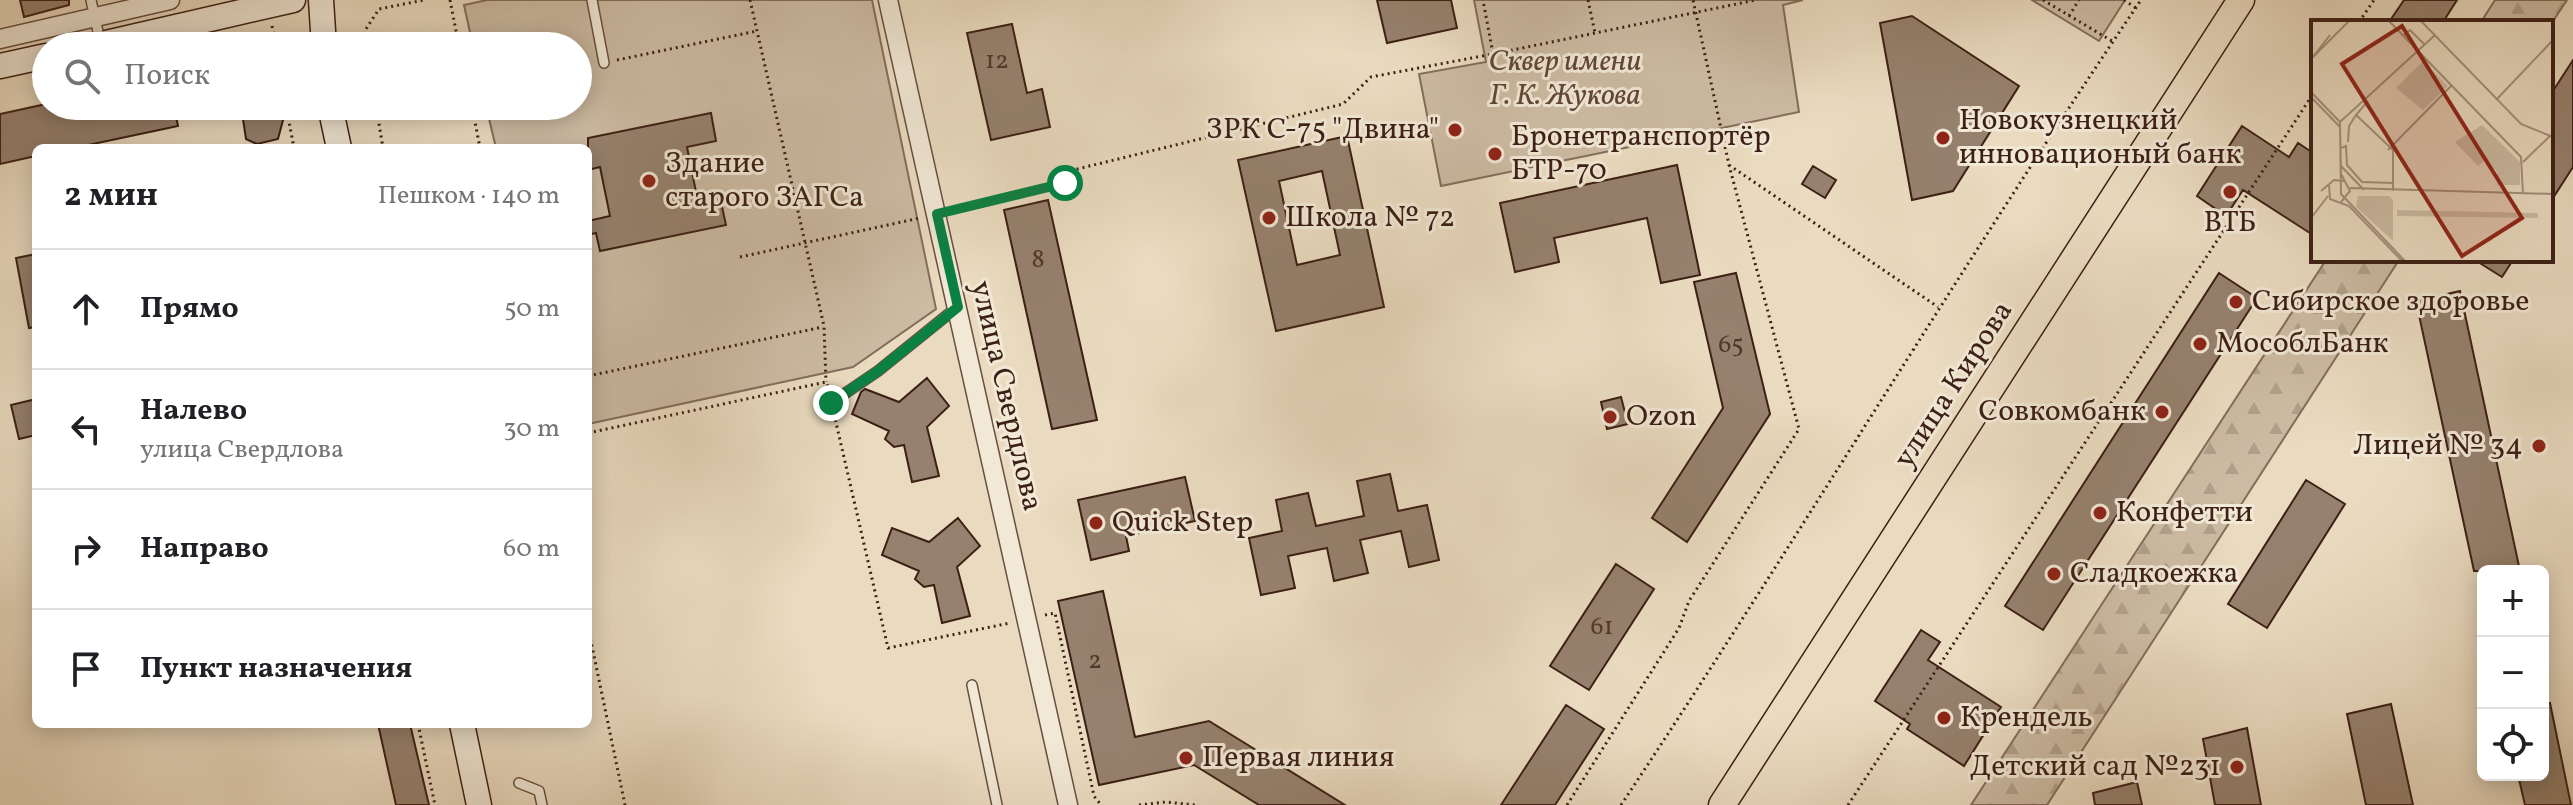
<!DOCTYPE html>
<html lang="ru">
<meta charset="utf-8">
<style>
body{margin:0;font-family:Vollkorn,serif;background:#f2f2f2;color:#202124}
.controls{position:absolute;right:24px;bottom:24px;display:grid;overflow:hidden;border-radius:12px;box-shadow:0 4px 20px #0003}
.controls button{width:72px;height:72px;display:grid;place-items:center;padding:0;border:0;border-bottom:2px solid #e0e0e0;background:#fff;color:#202124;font:40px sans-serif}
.stop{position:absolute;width:24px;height:24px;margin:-18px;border:6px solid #0b8043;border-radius:50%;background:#fff}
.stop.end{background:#0b8043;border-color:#fff;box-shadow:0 2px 8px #0008}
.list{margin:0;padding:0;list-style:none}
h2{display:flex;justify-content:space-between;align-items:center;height:104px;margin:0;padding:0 32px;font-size:34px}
h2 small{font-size:26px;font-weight:400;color:#757577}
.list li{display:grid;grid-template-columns:52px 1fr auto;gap:24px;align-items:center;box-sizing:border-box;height:120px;padding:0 32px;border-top:2px solid #e0e0e0}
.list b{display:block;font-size:30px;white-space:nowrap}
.list p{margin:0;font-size:26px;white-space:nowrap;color:#757577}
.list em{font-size:26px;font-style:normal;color:#757577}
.icon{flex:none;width:44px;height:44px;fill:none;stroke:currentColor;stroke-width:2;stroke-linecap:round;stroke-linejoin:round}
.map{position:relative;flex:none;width:2573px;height:805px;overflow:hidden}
.search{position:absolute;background:#fff;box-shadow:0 4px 20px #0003;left:32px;top:32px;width:560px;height:88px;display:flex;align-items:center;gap:20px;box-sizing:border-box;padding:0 28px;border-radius:44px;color:#757577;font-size:30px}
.panel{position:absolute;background:#fff;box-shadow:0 4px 20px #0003;left:32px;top:144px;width:560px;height:584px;border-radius:12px}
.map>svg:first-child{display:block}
</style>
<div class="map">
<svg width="2573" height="805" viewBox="0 0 2573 805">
<defs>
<pattern id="forest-firs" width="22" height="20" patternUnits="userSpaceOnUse" patternTransform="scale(2)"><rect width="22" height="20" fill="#ccbba3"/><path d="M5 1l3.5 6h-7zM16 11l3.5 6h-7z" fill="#b0a08b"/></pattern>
</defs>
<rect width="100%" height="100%" fill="#eadbc0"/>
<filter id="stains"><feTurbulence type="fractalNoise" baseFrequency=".0025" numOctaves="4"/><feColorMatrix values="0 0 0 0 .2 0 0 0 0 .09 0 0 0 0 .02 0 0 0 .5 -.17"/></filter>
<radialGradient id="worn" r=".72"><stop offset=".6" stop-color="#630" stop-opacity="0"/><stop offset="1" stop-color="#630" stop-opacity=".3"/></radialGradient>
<path fill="#ccbba3" stroke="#846d5c" stroke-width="2" d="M487,0H872L936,309L853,367L588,424V148H496L486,106H578V46H473L464,5Z
M1474,0H1803L1783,5L1799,112L1441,186L1419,74L1486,62Z
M2032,0H2125L2099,41Z"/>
<path fill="url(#forest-firs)" stroke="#846d5c" stroke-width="2" d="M2495,0H2567L2551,24V22H2481Z
M2326,260H2399L2047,805H1971Z"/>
<path fill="#96816e" stroke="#3c1f15" stroke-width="2" fill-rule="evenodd" d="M20,0H69V5L24,17Z
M1377,0H1451L1457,28L1387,43Z
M2404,0H2457L2443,22H2389Z
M1912,16L2019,86L1953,191L1912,200L1880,23Z
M1012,24L1027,93L1042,89L1050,127L991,140L967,33Z
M2573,60V167L2551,201V94Z
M46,104V106H174L178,126L74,148H36V156L0,164V114Z
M241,106H280L283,120L278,139L257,144L246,139Z
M711,113L716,141L687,147L697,197L719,193L726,225L600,251L596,233L591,234L588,221L610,216L600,167L588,170V138Z
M2242,126L2289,157L2298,143L2313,153V235L2243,190L2226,216L2197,196Z
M1347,136L1384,307L1276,331L1238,160ZM1322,171L1340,255L1297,265L1279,181Z
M1677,165L1700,275L1661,283L1647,218L1554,238L1559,262L1515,272L1500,203Z
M1813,166L1836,180L1825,198L1802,184Z
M1048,200L1097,420L1052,429L1004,210Z
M36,254V327L29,328L16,258Z
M2475,260H2513L2502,277Z
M1736,273L1770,414L1687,542L1652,518L1723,408L1694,282Z
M2219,273L2257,298L2043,630L2005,606Z
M2460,291L2520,571H2474L2416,301Z
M927,378L949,406L927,427L939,476L912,482L904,445L894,447L885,439L889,431L852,414L861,392L865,389L899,402Z
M1621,397L1628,424L1607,429L1601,402Z
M36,399V435L19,439L11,405Z
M1390,474L1398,511L1427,505L1439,560L1409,567L1401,531L1360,540L1368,573L1334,581L1327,548L1288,556L1295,588L1261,595L1249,538L1282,531L1276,500L1308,493L1316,526L1364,516L1357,481Z
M1185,477L1195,521L1126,536L1129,551L1091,560L1078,500Z
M2306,480L2345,504L2267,628L2228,604Z
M958,518L980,546L957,567L970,616L942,623L934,585L924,587L915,579L919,571L882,555L892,528L929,542Z
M1616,564L1654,589L1589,690L1550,666Z
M1103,591L1135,737L1209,721L1345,805H1259L1194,765L1099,785L1058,601Z
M1921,630L1940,642L1928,660L2001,707L1964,766L1907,729L1910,724L1875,701Z
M2543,703H2550L2571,805H2525L2518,775H2543Z
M2391,704L2413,805H2366L2347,714Z
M1566,705L1604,729L1555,805H1501Z
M378,724H410L429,805H396Z
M2247,728L2261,805H2215L2203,739Z
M2137,782L2142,805H2095L2093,793Z"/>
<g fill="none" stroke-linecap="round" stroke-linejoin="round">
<g stroke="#684e40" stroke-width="12">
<path id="lane" d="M91,0L100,41
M592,0L604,63
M831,403L878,371L956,308
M972,685L997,805
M519,783L539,791L542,805"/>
</g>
<g stroke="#684e40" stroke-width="21">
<path id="street" d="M888,0L1068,805
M0,39L170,0"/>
</g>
<g stroke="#3c1f15" stroke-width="27">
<path id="secondary" d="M321,0L324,46
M93,46L293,0
M0,66L46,56
M330,106L339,148
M462,724L479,805"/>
</g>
<g stroke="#3c1f15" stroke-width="29">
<path id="primary" d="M1722,805L2241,0"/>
</g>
<path stroke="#3c1f15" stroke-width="3" stroke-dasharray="2 4" stroke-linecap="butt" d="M450,0L459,46
M750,0L824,326L826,382
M1588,0L1595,33
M2043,0L2112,41
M2124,0L2136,8
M2069,16L2079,0
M2359,22L2374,0
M272,26L276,46
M366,46L364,32L379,9L424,0
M1493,54L1756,0
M617,60L757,31
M578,68L590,66
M286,106L294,148
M376,106L383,148
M472,106L480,148
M376,108L388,106
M1729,165L1938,307
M1065,172L1343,104L1371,77L1493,54L1483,0
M955,210L1065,183
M740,257L920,218
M588,376L823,327
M834,414L888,648L1010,623
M588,433L826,382L828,387
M1045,615L1055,613L1094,796L1101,805
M588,627L625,805
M418,724L435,805
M1139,805L1166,802L1195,805
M1567,805L1679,628L1689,601L1799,429L1729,165L1693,0
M1621,805C1798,539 1962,264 2141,0
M1848,805L2313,94"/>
<use href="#lane" stroke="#f1e8d6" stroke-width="9"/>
<use href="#street" stroke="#f1e8d6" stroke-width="18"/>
<use href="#secondary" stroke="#f1e8d6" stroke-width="24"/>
<use href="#primary" stroke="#eadbc0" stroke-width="26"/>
</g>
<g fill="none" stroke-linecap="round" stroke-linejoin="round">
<path stroke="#0b8043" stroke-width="10" d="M831,403L878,371L958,307L937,214L1065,183"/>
</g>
<g fill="#8f2418" stroke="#f1e8d6" stroke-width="3">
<circle cx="1455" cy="130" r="8"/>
<circle cx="1943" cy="138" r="8"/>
<circle cx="1495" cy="154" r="8"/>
<circle cx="649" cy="181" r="8"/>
<circle cx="2230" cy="192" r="8"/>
<circle cx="1269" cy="218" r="8"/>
<circle cx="2236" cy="302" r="8"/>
<circle cx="2200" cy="344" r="8"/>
<circle cx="2162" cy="412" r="8"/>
<circle cx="1610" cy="417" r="8"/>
<circle cx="2539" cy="446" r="8"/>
<circle cx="2100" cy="513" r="8"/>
<circle cx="1096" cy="523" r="8"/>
<circle cx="2054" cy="574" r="8"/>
<circle cx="1944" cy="718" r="8"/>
<circle cx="1186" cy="758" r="8"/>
<circle cx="2237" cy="767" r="8"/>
</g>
<g text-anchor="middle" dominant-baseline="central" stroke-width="6" stroke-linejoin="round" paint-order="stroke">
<g font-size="26" fill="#52382b">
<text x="997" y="61">12</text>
<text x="1038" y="260">8</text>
<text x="1731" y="345">65</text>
<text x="1602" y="627">61</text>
<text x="1095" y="661">2</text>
</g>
<g font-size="30" font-style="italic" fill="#604638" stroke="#f1e8d6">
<text x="1565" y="62">Сквер имени<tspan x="1565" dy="34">Г. К. Жукова</tspan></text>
</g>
<g font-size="30" fill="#3c1f15" stroke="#f1e8d6" text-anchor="start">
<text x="1959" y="121">Новокузнецкий<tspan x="1959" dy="34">инновационый банк</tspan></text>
<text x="1439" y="130" text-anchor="end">ЗРК С-75 "Двина"</text>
<text x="1511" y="137">Бронетранспортёр<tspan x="1511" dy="34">БТР-70</tspan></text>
<text x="665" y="164">Здание<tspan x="665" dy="34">старого ЗАГСа</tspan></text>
<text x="1285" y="218">Школа № 72</text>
<text x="2230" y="223" text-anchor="middle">ВТБ</text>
<text x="2252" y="302">Сибирское здоровье</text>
<text x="2216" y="344">МособлБанк</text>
<text x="2146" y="412" text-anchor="end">Совкомбанк</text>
<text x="1626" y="417">Ozon</text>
<text x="2523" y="446" text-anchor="end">Лицей № 34</text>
<text x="2116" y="513">Конфетти</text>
<text x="1112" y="523">Quick Step</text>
<text x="2070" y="574">Сладкоежка</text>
<text x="1960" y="718">Крендель</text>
<text x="1202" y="758">Первая линия</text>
<text x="2221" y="767" text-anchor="end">Детский сад №231</text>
</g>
<g font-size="30" fill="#3c1f15" stroke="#f1e8d6">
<text transform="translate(1954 385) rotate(-57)">улица Кирова</text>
<text transform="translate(1006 396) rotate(77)">улица Свердлова</text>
</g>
</g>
<g transform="translate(2311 20)">
<rect width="242" height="242" fill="#eadbc0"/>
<path d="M112,41L137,66L112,90L85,68ZM171,105L209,142V165H186V152L174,140L167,146L144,122ZM47,176H78L82,180V221L45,187Z" fill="#ccbba3"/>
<path d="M86,190L227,193V198L86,196Z" fill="#ccbba3"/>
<path fill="none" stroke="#a4907c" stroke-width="2" d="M77,0L210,137L212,174M109,0L210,104L242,117M92,16L99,10L114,25M1,38L19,15M0,39L39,0M0,72L29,102L30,154L39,171L30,182M0,77L29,107L30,174L95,242M186,79L242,20M57,81L45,95L82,130V171M29,102L123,16M37,122L38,106L45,95M30,128L35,126L36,145L51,162L82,163M77,130L141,65M212,142L239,116M30,146L53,170M18,165L19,179L38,186L92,242M39,168L242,174M10,171L23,160L33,161M0,198L17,176"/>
<path fill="#8f2418" fill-opacity="0.15" stroke="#8f2418" stroke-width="4" d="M91,6L211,198L151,236L31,44Z"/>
<rect width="242" height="242" fill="none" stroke="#3c1f15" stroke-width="4"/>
</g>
<rect width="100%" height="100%" filter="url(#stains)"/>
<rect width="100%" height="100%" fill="url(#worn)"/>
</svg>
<div class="controls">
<button>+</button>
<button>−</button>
<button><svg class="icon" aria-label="locate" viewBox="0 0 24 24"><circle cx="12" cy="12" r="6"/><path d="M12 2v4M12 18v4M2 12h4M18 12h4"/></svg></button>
</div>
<div class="stop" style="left:1065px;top:183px"></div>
<div class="stop end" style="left:831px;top:403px"></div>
<div class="search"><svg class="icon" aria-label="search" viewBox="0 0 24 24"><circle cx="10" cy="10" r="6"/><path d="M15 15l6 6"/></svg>Поиск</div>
<section class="panel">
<h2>2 мин<small>Пешком · 140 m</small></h2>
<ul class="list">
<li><svg class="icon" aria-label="ahead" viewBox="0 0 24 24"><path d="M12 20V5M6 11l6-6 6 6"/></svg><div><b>Прямо</b></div><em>50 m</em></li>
<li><svg class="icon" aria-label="left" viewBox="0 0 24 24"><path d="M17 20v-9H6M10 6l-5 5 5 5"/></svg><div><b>Налево</b><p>улица Свердлова</p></div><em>30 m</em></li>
<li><svg class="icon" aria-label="right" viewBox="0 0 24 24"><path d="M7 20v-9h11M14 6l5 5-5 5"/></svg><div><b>Направо</b></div><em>60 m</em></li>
<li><svg class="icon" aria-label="arrive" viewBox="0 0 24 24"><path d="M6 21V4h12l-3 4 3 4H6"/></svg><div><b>Пункт назначения</b></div></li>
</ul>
</section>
</div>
